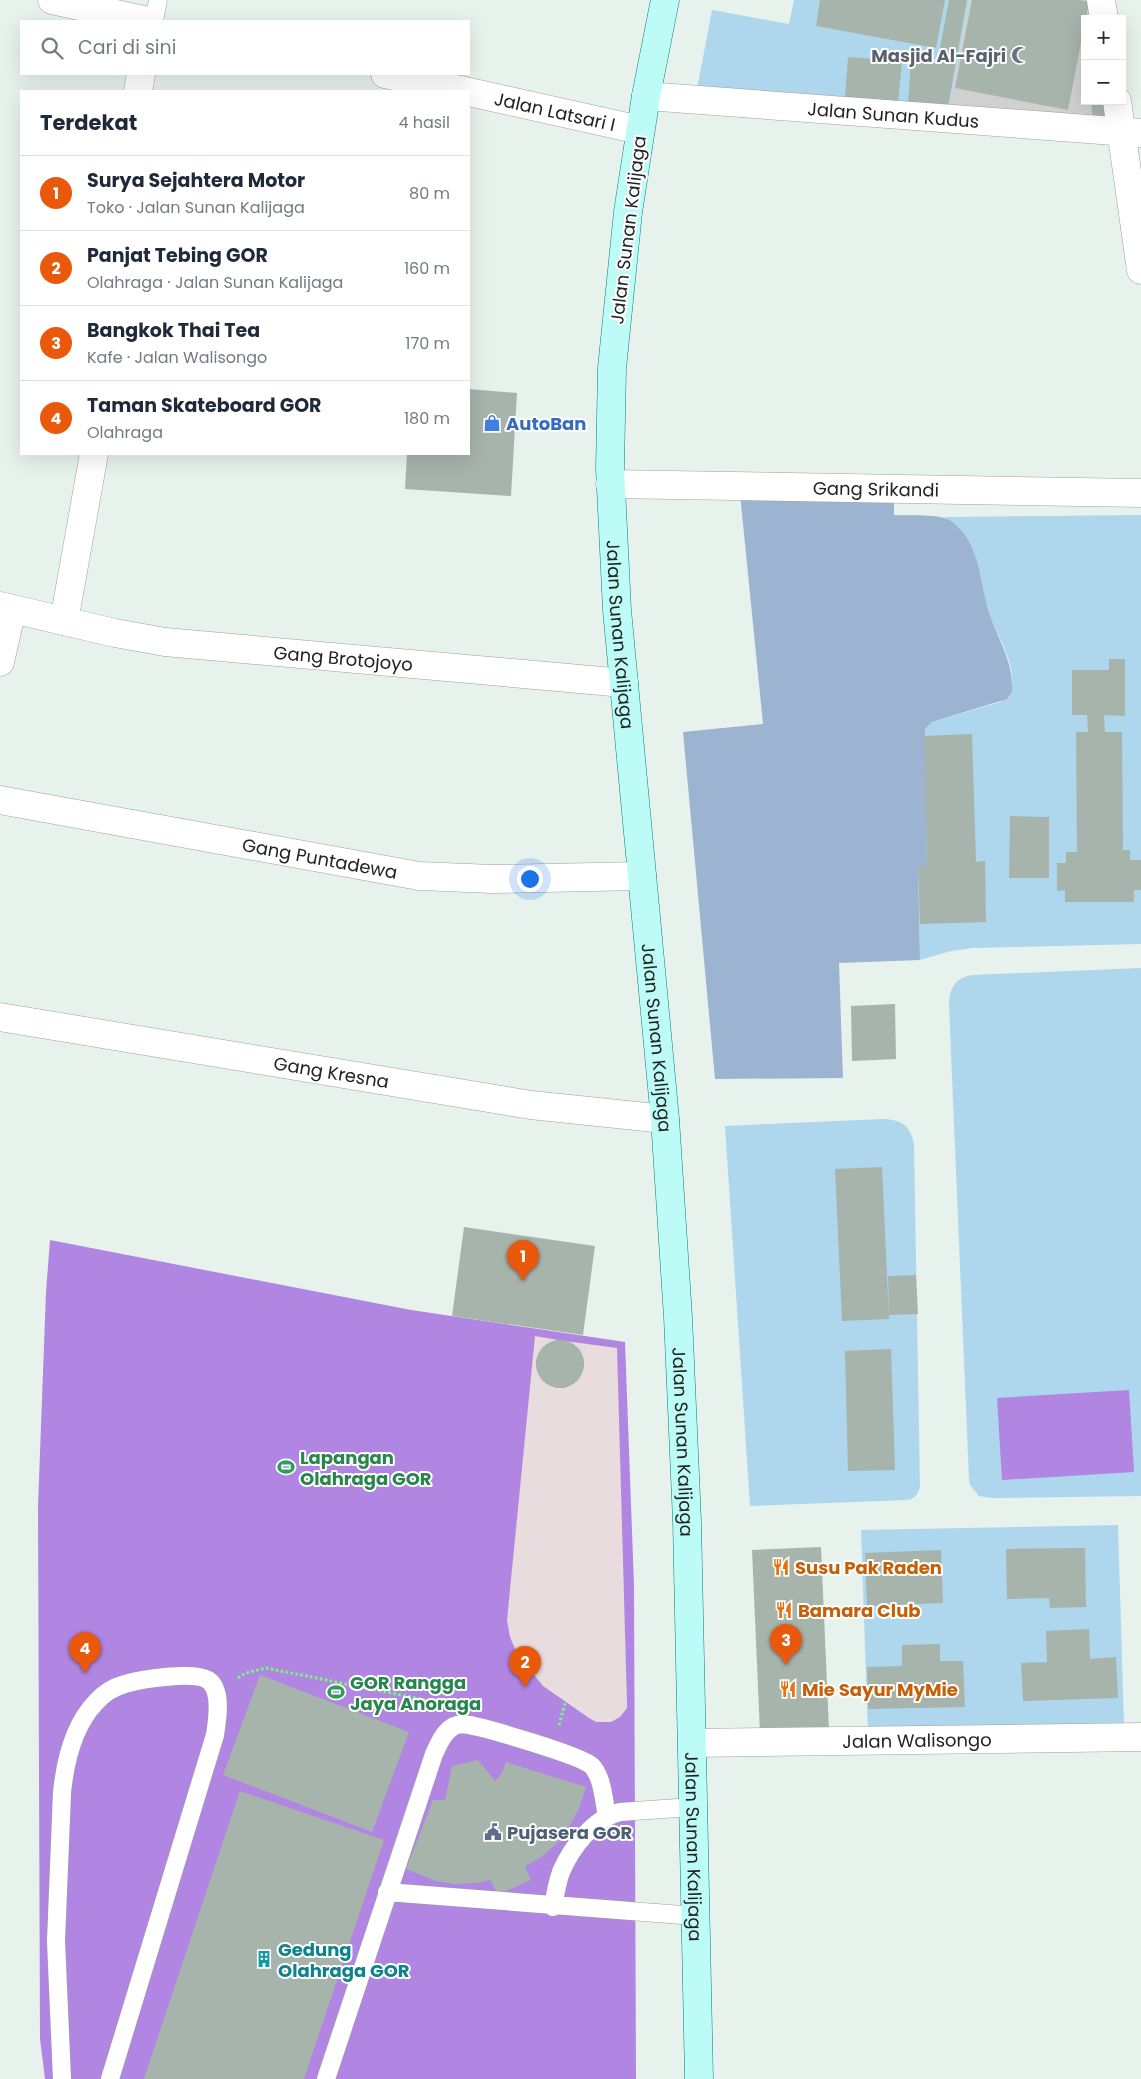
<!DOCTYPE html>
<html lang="id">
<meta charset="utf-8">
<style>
body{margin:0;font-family:Poppins,sans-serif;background:#f6f6f7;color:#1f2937}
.controls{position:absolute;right:15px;top:15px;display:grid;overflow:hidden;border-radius:0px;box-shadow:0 5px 20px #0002}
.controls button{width:45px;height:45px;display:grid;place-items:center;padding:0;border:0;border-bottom:1px solid #e0e1e3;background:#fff;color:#1f2937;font:25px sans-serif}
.you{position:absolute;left:529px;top:878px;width:18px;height:18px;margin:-12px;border:4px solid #fff;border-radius:50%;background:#1a73e8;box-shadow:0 0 0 8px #1a73e833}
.badge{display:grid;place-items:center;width:32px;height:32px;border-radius:50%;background:#ea580c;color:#fff;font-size:16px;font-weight:700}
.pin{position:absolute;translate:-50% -41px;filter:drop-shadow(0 1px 2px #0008)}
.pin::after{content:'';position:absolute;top:26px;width:18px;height:15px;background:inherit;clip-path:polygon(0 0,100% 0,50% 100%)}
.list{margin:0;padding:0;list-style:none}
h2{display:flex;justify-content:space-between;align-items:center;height:65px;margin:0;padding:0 20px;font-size:21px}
h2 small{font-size:16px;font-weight:400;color:#747a83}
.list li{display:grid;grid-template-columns:32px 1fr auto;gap:15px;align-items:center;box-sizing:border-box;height:75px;padding:0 20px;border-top:1px solid #e0e1e3}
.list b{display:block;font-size:19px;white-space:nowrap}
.list p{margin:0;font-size:16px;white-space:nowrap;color:#747a83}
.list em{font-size:16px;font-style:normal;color:#747a83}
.icon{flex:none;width:28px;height:28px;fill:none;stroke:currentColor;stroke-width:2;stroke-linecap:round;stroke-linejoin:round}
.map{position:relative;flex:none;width:1141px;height:2079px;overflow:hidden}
.search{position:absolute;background:#fff;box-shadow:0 5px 20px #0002;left:20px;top:20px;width:450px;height:55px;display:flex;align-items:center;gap:12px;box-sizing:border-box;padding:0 18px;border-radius:0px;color:#747a83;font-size:19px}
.panel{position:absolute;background:#fff;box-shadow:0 5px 20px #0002;left:20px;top:90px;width:450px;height:365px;border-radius:0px}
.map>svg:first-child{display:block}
</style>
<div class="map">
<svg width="1141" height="2079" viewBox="0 0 1141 2079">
<rect width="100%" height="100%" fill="#e8f2ed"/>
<path fill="#d0d0d0" d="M969,0H1092L1095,19H1085V101H1108L1111,121L949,109Z"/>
<path fill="#aed6ed" d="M794,0H969L949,109L697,89L712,10L789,24Z
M1141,515V944L973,948L951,951L920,960L918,867H927L925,729L932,722L1000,702C1029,687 999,639 991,618C978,584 981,537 944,517Z
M1141,968V1496L991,1498L979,1496L970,1485L969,1479L949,1005C949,989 955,978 972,975Z
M883,1119C902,1120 910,1125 914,1144L920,1487C918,1494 915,1499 907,1500L750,1506L725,1126Z
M1118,1525L1124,1726L868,1733L861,1530Z"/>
<path fill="#9cb4d2" d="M740,494L894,495V515C908,516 940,513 951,521C982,543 979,586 991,618C1000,643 1014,664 1012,692L1007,699L932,722L925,729L927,867H918L920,960L839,963L843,1078L715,1079L683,732L763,724Z"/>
<path fill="#b185e2" d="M50,1240L411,1310L625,1342L634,1585L636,2079H45L40,2039L38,1506L46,1292Z
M1129,1390L1134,1472L1002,1480L997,1398Z"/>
<path fill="#e8dcde" d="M535,1336L564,1341L557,1340L543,1347L536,1361L539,1375L543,1381L557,1388H564L578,1380L584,1365L583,1357L579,1349L565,1341L617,1348L627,1703V1708L620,1717L611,1722H596L589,1718L543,1686L517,1654L510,1637L507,1620Z"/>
<path fill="#a7b4ab" d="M820,0H945L936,48L816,26Z
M949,0H967L948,107L908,104L911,61L937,63Z
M972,0H1080L1089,2L1068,110L955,88Z
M848,57L902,61L898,103L845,99Z
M1091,101H1106L1109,116L1093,119Z
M469,389L517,393L511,496L405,489L407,454H469Z
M1109,659H1125V716L1104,715L1105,732H1122L1123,850H1130V860H1141V890H1134V902H1065V890L1057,891V863H1066V852H1077L1076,732H1088L1087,715H1072V670H1109Z
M972,734L976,862L985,861L986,922L920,924L918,867H927L924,736Z
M1010,816L1049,817V878H1009Z
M895,1004L896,1059L852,1061L851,1006Z
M882,1167L889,1319L842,1321L835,1169Z
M464,1227L595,1246L583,1335L452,1316Z
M916,1275L918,1314L889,1315L888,1276Z
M536 1364a24 24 0 1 1 48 0a24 24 0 1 1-48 0Z
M891,1349L895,1470L848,1471L845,1351Z
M821,1547L829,1730L760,1733L752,1550Z
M1085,1548L1086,1607L1050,1608L1049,1598L1007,1599L1006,1549Z
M941,1550L943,1603L867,1606L865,1553Z
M1089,1629L1090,1659L1116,1657L1118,1698L1023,1701L1021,1663L1047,1662L1046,1631Z
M940,1644V1661H963L965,1707L868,1709L867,1667L902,1666V1645Z
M260,1675L409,1732L372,1832L223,1775Z
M478,1760L495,1781L502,1773L506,1762L586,1787L578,1811L562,1838L544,1855L525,1867L531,1880L497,1895L491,1880L476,1883L454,1884L436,1881L406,1869L433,1800H445L452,1766Z
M240,1791L384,1840L304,2079H144Z"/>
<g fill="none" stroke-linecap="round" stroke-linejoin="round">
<g stroke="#9f9f9f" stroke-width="19">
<path id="lane" d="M154,21L158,0
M387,1892L695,1916
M553,1907C555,1895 557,1883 561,1872C571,1848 594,1818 620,1812L692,1807
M62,2079L56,1941L62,1793C65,1762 74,1725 96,1702C104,1693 114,1687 125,1684C141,1679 195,1671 208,1680C223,1690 217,1721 215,1735L110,2079
M326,2079L434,1754C439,1744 443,1732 454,1726C458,1724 464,1724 469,1725C487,1728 582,1756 592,1766C603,1778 604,1802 607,1817"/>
</g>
<g stroke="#9f9f9f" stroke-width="29">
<g id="street">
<path d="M52,0L148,21"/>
<path d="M1101,0L1104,19"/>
<path d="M385,74L465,91"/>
<path d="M138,91L141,74"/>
<path id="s1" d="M469,92L640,130"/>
<path id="s2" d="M646,96L1141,133"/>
<path d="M1117,101L1141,270"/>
<path id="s3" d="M610,484L1141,493"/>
<path id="s4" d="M0,606L115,633L165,642L624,683"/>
<path d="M64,621L94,454"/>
<path d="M0,662L12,609"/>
<path id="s5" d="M0,800L419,876L493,879L642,876"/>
<path id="s6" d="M0,1017L531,1105L665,1119"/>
<path id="s7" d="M692,1743L1141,1737"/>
</g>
</g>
<g stroke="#01807b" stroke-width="29">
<g id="secondary">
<path id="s8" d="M665,0L646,96L628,212L612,368L610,468L617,610L665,1119L678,1317L687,1521L699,2079"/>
</g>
</g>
<path stroke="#73fe6d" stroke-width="3" stroke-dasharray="2.5 2.5" stroke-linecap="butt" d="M238,1678L246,1673L266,1668L441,1703
M559,1725L565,1703"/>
<use href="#lane" stroke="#fff" stroke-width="18"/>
<use href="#street" stroke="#fff" stroke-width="28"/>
<use href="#secondary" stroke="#bdfcf6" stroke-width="28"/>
</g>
<defs>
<g id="mosque-bare" transform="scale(1.35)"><path d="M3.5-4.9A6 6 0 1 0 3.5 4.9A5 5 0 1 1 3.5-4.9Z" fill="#6b7280" stroke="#fff" stroke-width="2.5" paint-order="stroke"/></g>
<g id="shop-bare" transform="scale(1.35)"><path d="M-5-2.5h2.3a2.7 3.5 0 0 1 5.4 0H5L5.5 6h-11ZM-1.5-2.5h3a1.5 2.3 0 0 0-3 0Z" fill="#3f7fe0" stroke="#fff" stroke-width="2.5" paint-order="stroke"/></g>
<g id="stadium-bare" transform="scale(1.35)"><path d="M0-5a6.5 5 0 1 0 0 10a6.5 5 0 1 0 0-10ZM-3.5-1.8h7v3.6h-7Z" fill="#2e9e5b" stroke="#fff" stroke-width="2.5" paint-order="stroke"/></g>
<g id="restaurant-bare" transform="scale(1.35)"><path d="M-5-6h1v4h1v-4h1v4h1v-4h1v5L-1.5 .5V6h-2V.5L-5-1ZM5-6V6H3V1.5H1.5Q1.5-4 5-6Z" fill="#e8710a" stroke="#fff" stroke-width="2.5" paint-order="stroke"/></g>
<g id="civic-bare" transform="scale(1.35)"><path d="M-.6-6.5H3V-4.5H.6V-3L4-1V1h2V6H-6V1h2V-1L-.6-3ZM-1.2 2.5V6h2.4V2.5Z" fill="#5c6f8a" stroke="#fff" stroke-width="2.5" paint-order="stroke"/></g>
<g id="building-bare" transform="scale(1.35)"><path d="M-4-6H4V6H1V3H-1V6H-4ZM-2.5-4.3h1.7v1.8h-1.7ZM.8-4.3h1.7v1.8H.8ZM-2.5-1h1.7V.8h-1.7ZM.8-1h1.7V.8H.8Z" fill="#0f9aa8" stroke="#fff" stroke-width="2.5" paint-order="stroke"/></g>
</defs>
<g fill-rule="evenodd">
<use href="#mosque-bare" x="1020" y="55"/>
<use href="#shop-bare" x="492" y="423"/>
<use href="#stadium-bare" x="286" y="1467"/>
<use href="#restaurant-bare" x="781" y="1567"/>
<use href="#restaurant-bare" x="784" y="1610"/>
<use href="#restaurant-bare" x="788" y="1689"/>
<use href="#stadium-bare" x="336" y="1692"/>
<use href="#civic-bare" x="493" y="1832"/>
<use href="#building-bare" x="264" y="1959"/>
</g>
<g text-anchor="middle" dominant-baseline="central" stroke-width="4" stroke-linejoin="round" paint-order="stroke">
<g font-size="18" font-weight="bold" fill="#5b616d" stroke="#fff" text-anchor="end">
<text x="1006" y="55">Masjid Al-Fajri</text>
</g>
<g font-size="18" fill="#222" stroke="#fff">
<text stroke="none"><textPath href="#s1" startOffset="88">Jalan Latsari I</textPath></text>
<text stroke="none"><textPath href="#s2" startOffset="248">Jalan Sunan Kudus</textPath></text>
<text transform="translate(628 230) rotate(-83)">Jalan Sunan Kalijaga</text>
<text stroke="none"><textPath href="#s3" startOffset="266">Gang Srikandi</textPath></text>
<text stroke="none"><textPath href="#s8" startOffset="639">Jalan Sunan Kalijaga</textPath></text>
<text stroke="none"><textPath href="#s4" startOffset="348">Gang Brotojoyo</textPath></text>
<text stroke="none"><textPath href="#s5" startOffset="325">Gang Puntadewa</textPath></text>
<text stroke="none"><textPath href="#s8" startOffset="1044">Jalan Sunan Kalijaga</textPath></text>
<text stroke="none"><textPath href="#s6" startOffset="336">Gang Kresna</textPath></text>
<text stroke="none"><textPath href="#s8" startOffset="1449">Jalan Sunan Kalijaga</textPath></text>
<text stroke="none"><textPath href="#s7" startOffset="225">Jalan Walisongo</textPath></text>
<text stroke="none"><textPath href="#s8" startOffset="1854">Jalan Sunan Kalijaga</textPath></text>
</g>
<g font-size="18" font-weight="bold" fill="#366cbe" stroke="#fff" text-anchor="start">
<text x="506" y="423">AutoBan</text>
</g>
<g font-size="18" font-weight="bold" fill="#27864d" stroke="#fff" text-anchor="start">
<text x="300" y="1457">Lapangan<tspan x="300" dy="21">Olahraga GOR</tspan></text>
<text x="350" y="1682">GOR Rangga<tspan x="350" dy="21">Jaya Anoraga</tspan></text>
</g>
<g font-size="18" font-weight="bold" fill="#c56008" stroke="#fff" text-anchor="start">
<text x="795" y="1567">Susu Pak Raden</text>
<text x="798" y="1610">Bamara Club</text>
<text x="802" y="1689">Mie Sayur MyMie</text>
</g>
<g font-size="18" font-weight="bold" fill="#4e5e75" stroke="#fff" text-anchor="start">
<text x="507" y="1832">Pujasera GOR</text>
</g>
<g font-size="18" font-weight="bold" fill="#0d838f" stroke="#fff" text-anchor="start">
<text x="278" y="1949">Gedung<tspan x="278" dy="21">Olahraga GOR</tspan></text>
</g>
</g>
</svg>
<div class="controls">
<button>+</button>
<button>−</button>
</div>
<div class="you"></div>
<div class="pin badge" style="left:523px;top:1281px">1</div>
<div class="pin badge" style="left:525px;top:1687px">2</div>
<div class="pin badge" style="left:786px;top:1665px">3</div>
<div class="pin badge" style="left:85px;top:1673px">4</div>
<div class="search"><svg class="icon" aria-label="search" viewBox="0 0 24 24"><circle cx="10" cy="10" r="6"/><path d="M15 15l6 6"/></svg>Cari di sini</div>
<section class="panel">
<h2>Terdekat<small>4 hasil</small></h2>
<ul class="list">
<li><span class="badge">1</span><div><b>Surya Sejahtera Motor</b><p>Toko · Jalan Sunan Kalijaga</p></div><em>80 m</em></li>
<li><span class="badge">2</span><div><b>Panjat Tebing GOR</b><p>Olahraga · Jalan Sunan Kalijaga</p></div><em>160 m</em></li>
<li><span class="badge">3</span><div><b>Bangkok Thai Tea</b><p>Kafe · Jalan Walisongo</p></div><em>170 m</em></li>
<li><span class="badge">4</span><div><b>Taman Skateboard GOR</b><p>Olahraga</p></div><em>180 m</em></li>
</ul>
</section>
</div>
